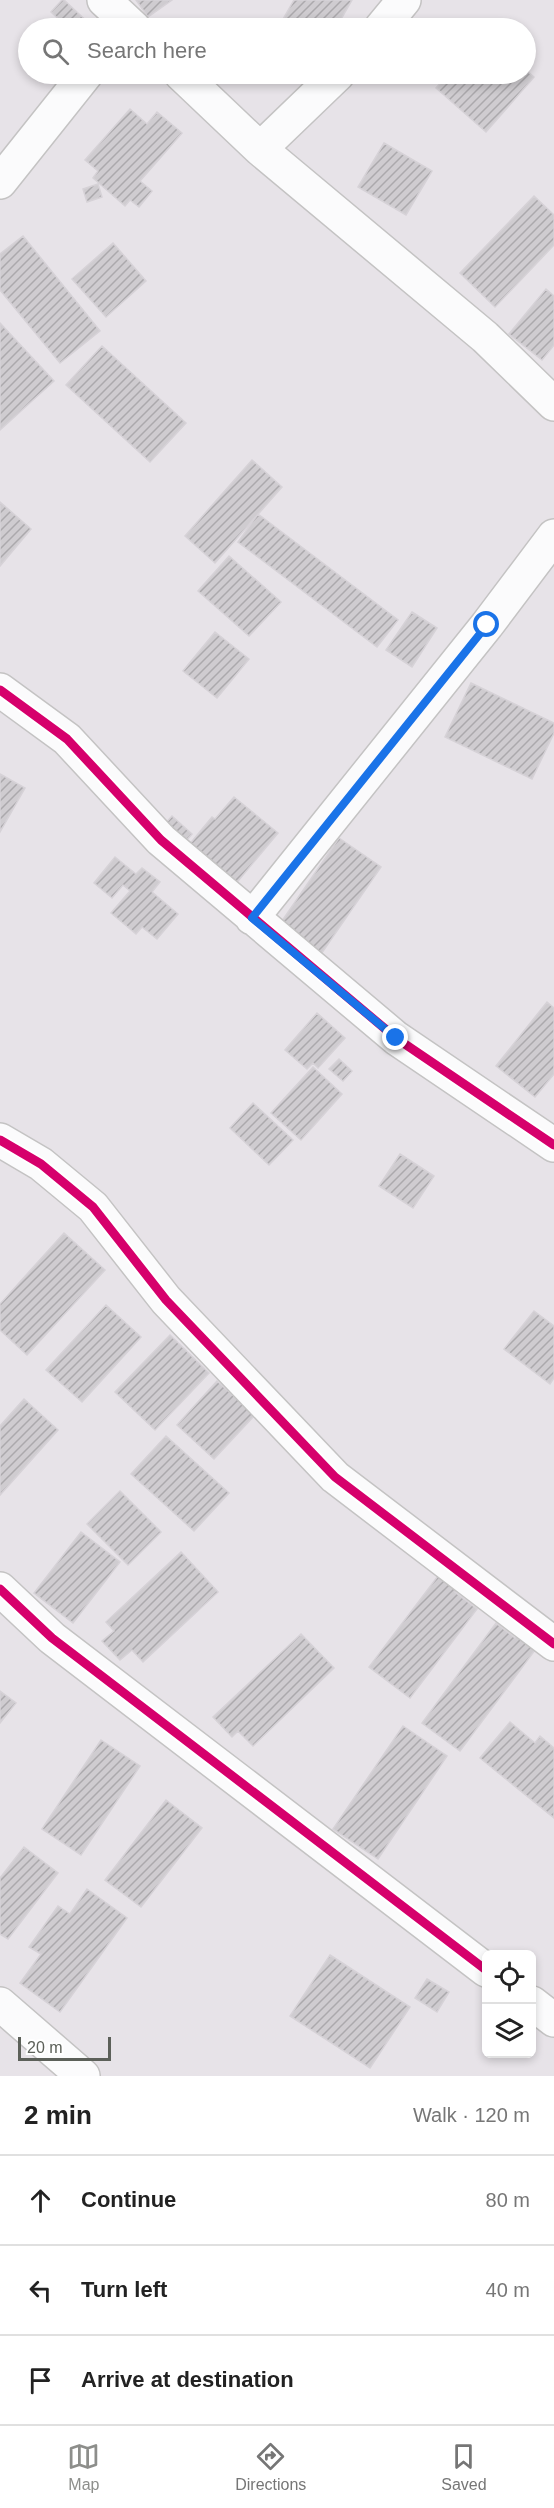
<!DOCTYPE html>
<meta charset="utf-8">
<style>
body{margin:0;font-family:Helvetica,sans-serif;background:#f2f2f2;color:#222}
.controls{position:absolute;right:18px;bottom:18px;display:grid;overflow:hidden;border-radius:9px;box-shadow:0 3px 9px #0003}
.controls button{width:54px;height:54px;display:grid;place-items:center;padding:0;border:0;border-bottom:2px solid #e0e0e0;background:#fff;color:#222;font:30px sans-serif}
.scale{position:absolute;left:18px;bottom:15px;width:93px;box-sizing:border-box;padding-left:6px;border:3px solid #5c6059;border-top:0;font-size:16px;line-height:21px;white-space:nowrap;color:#5c6059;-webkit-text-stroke:4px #fff;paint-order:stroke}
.stop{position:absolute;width:18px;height:18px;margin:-14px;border:4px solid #1a73e8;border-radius:50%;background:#fff}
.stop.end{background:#1a73e8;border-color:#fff;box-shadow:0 2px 6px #0008}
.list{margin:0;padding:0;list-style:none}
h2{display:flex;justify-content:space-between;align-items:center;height:78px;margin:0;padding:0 24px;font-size:26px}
h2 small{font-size:20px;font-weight:400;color:#767676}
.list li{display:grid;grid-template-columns:39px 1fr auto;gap:18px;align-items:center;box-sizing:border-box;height:90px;padding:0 24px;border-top:2px solid #e0e0e0}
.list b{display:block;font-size:22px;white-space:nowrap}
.list em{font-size:20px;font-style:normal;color:#767676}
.icon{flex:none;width:33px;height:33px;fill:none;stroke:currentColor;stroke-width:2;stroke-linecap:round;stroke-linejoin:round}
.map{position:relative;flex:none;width:554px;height:2076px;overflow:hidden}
.search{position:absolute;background:#fff;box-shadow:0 3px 9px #0003;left:18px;right:18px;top:18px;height:66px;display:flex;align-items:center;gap:15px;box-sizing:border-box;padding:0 21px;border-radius:33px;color:#767676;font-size:22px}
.sheet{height:348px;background:#fff}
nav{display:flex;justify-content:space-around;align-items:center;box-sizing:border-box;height:84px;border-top:2px solid #e0e0e0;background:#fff;font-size:16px;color:#767676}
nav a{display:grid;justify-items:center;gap:3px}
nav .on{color:#8d8e8b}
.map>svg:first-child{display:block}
</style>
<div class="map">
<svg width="554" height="2076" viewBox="0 0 554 2076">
<defs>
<pattern id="building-hatch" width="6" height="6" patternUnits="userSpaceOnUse" patternTransform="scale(1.5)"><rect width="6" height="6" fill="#cfccd0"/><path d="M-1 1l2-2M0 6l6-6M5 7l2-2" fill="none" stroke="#aba9ac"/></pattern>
</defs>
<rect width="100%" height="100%" fill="#e7e3e8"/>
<path fill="url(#building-hatch)" stroke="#d6d2d7" stroke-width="1.5" d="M62,0H64L94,28H68L51,12Z
M136,0H172L148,17Z
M294,0H352L336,28H278Z
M526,70L534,77L486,132L436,88L449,74H526Z
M288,74H310L305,83Z
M130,109L147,124L157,112L182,133L140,181L152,191L139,207L130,200L125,206L93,178L98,171L85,160Z
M384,143L432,171L406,215L358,187Z
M98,184L102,197L87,202L83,189Z
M534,196L554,215V245L495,307L460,273Z
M23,236L100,331L60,363L0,290V254Z
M113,243L146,281L106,317L72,279Z
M546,289L554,296V345L542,360L509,334Z
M0,323L54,381L0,430Z
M102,346L186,423L150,462L66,385Z
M252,460L282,487L215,563L185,536Z
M0,502L31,529L0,566Z
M258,514L398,620L377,647L238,542Z
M229,556L281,602L249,636L198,591Z
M412,612L437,628L412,667L386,650Z
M215,632L249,659L217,698L183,671Z
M471,683L554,723V733L532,779L445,737Z
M0,774L25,788L0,832Z
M234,797L278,833L233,887L179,857L212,817L215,819Z
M172,816L192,834L176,852L156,834Z
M339,838L381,867L317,960L275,931Z
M115,857L136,874L142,868L160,882L152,892L178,914L157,939L142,927L136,934L111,913L130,891L123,885L112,898L94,883Z
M547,1002L554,1008V1074L535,1097L496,1066Z
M317,1013L345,1038L318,1068L313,1063L307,1069L285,1050Z
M339,1059L352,1071L343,1081L329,1069Z
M313,1067L342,1094L301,1140L271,1113Z
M253,1103L293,1140L269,1165L230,1128Z
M400,1154L434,1176L413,1208L379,1186Z
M64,1233L105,1270L27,1355L0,1330V1304Z
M106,1305L141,1337L82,1402L46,1370Z
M534,1311L554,1326V1378L550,1384L504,1349Z
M170,1335L209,1373L155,1430L115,1392Z
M217,1381L255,1415L214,1459L177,1425Z
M24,1399L58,1430L0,1495V1426Z
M166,1436L229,1493L194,1531L131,1474Z
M120,1491L161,1532L128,1565L87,1524Z
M81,1532L120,1562L73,1623L34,1593Z
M181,1552L218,1592L143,1662L132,1650L120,1660L102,1641L114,1631L106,1622Z
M441,1572L459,1586L455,1592L477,1609L410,1698L369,1667Z
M496,1623L515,1638L519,1632L538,1646L460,1751L422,1723Z
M301,1634L334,1668L253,1746L238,1731L232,1737L213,1717Z
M0,1691L16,1703L0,1723Z
M510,1722L535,1743L540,1736L554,1748V1818L480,1758Z
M403,1726L447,1756L378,1859L333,1829Z
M101,1740L140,1766L81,1855L42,1829Z
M166,1800L202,1828L141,1907L105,1880Z
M24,1847L58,1873L8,1939L0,1934V1878Z
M87,1889L127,1918L60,2012L20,1983L41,1954L29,1947L58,1906L70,1914Z
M330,1955L410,2007L370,2068L290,2016Z
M427,1979L449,1992L437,2012L415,1998Z"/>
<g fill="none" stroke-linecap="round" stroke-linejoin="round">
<g stroke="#c4c3c3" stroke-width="36">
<path id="minor" d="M104,0L134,28
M381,28L404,0
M181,74L260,149L485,337L554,404
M260,149L338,74
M0,182L86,74
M0,690L67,739L161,840L396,1038L554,1145
M252,918L487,625L554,536
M0,1140L41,1164L93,1207L166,1300L335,1477L554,1644
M0,1589L52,1638L486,1970
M532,2003L554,2020
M0,2004L83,2076"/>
</g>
<use href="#minor" stroke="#fbfbfc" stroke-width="33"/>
<g stroke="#fff" stroke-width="13">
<path id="cycleway" d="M0,690L67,739L161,840L396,1038L554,1145
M0,1140L41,1164L93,1207L166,1300L335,1477L554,1644
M0,1589L52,1638L486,1970"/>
</g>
<use href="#cycleway" stroke="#d6006c" stroke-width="9"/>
</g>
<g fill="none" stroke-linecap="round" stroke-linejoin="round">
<path stroke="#1a73e8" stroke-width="8" d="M396,1038L252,918L487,625"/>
</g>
</svg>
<div class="controls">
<button><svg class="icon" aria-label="locate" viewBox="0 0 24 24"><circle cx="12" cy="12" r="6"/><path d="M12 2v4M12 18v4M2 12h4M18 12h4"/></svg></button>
<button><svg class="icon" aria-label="layers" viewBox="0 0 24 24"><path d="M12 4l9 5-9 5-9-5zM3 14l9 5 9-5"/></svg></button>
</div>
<div class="scale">20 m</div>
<div class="stop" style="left:487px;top:625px"></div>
<div class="stop end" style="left:396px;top:1038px"></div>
<div class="search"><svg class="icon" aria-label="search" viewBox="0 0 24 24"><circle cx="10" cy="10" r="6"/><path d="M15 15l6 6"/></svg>Search here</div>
</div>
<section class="sheet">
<h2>2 min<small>Walk · 120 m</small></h2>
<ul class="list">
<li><svg class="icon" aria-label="ahead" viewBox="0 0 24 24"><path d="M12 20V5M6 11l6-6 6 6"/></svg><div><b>Continue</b></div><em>80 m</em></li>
<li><svg class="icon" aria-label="left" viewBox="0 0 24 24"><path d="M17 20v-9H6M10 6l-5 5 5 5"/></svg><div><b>Turn left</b></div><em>40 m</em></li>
<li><svg class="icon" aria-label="arrive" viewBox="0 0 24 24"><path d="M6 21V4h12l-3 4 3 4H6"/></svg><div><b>Arrive at destination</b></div></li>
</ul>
</section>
<nav>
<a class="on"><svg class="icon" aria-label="map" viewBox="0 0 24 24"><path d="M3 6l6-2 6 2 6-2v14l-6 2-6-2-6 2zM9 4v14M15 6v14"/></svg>Map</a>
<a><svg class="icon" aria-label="directions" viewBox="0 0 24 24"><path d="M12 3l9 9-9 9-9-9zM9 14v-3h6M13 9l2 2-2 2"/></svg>Directions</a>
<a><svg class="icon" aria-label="saved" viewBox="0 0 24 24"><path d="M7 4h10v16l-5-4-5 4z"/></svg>Saved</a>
</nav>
